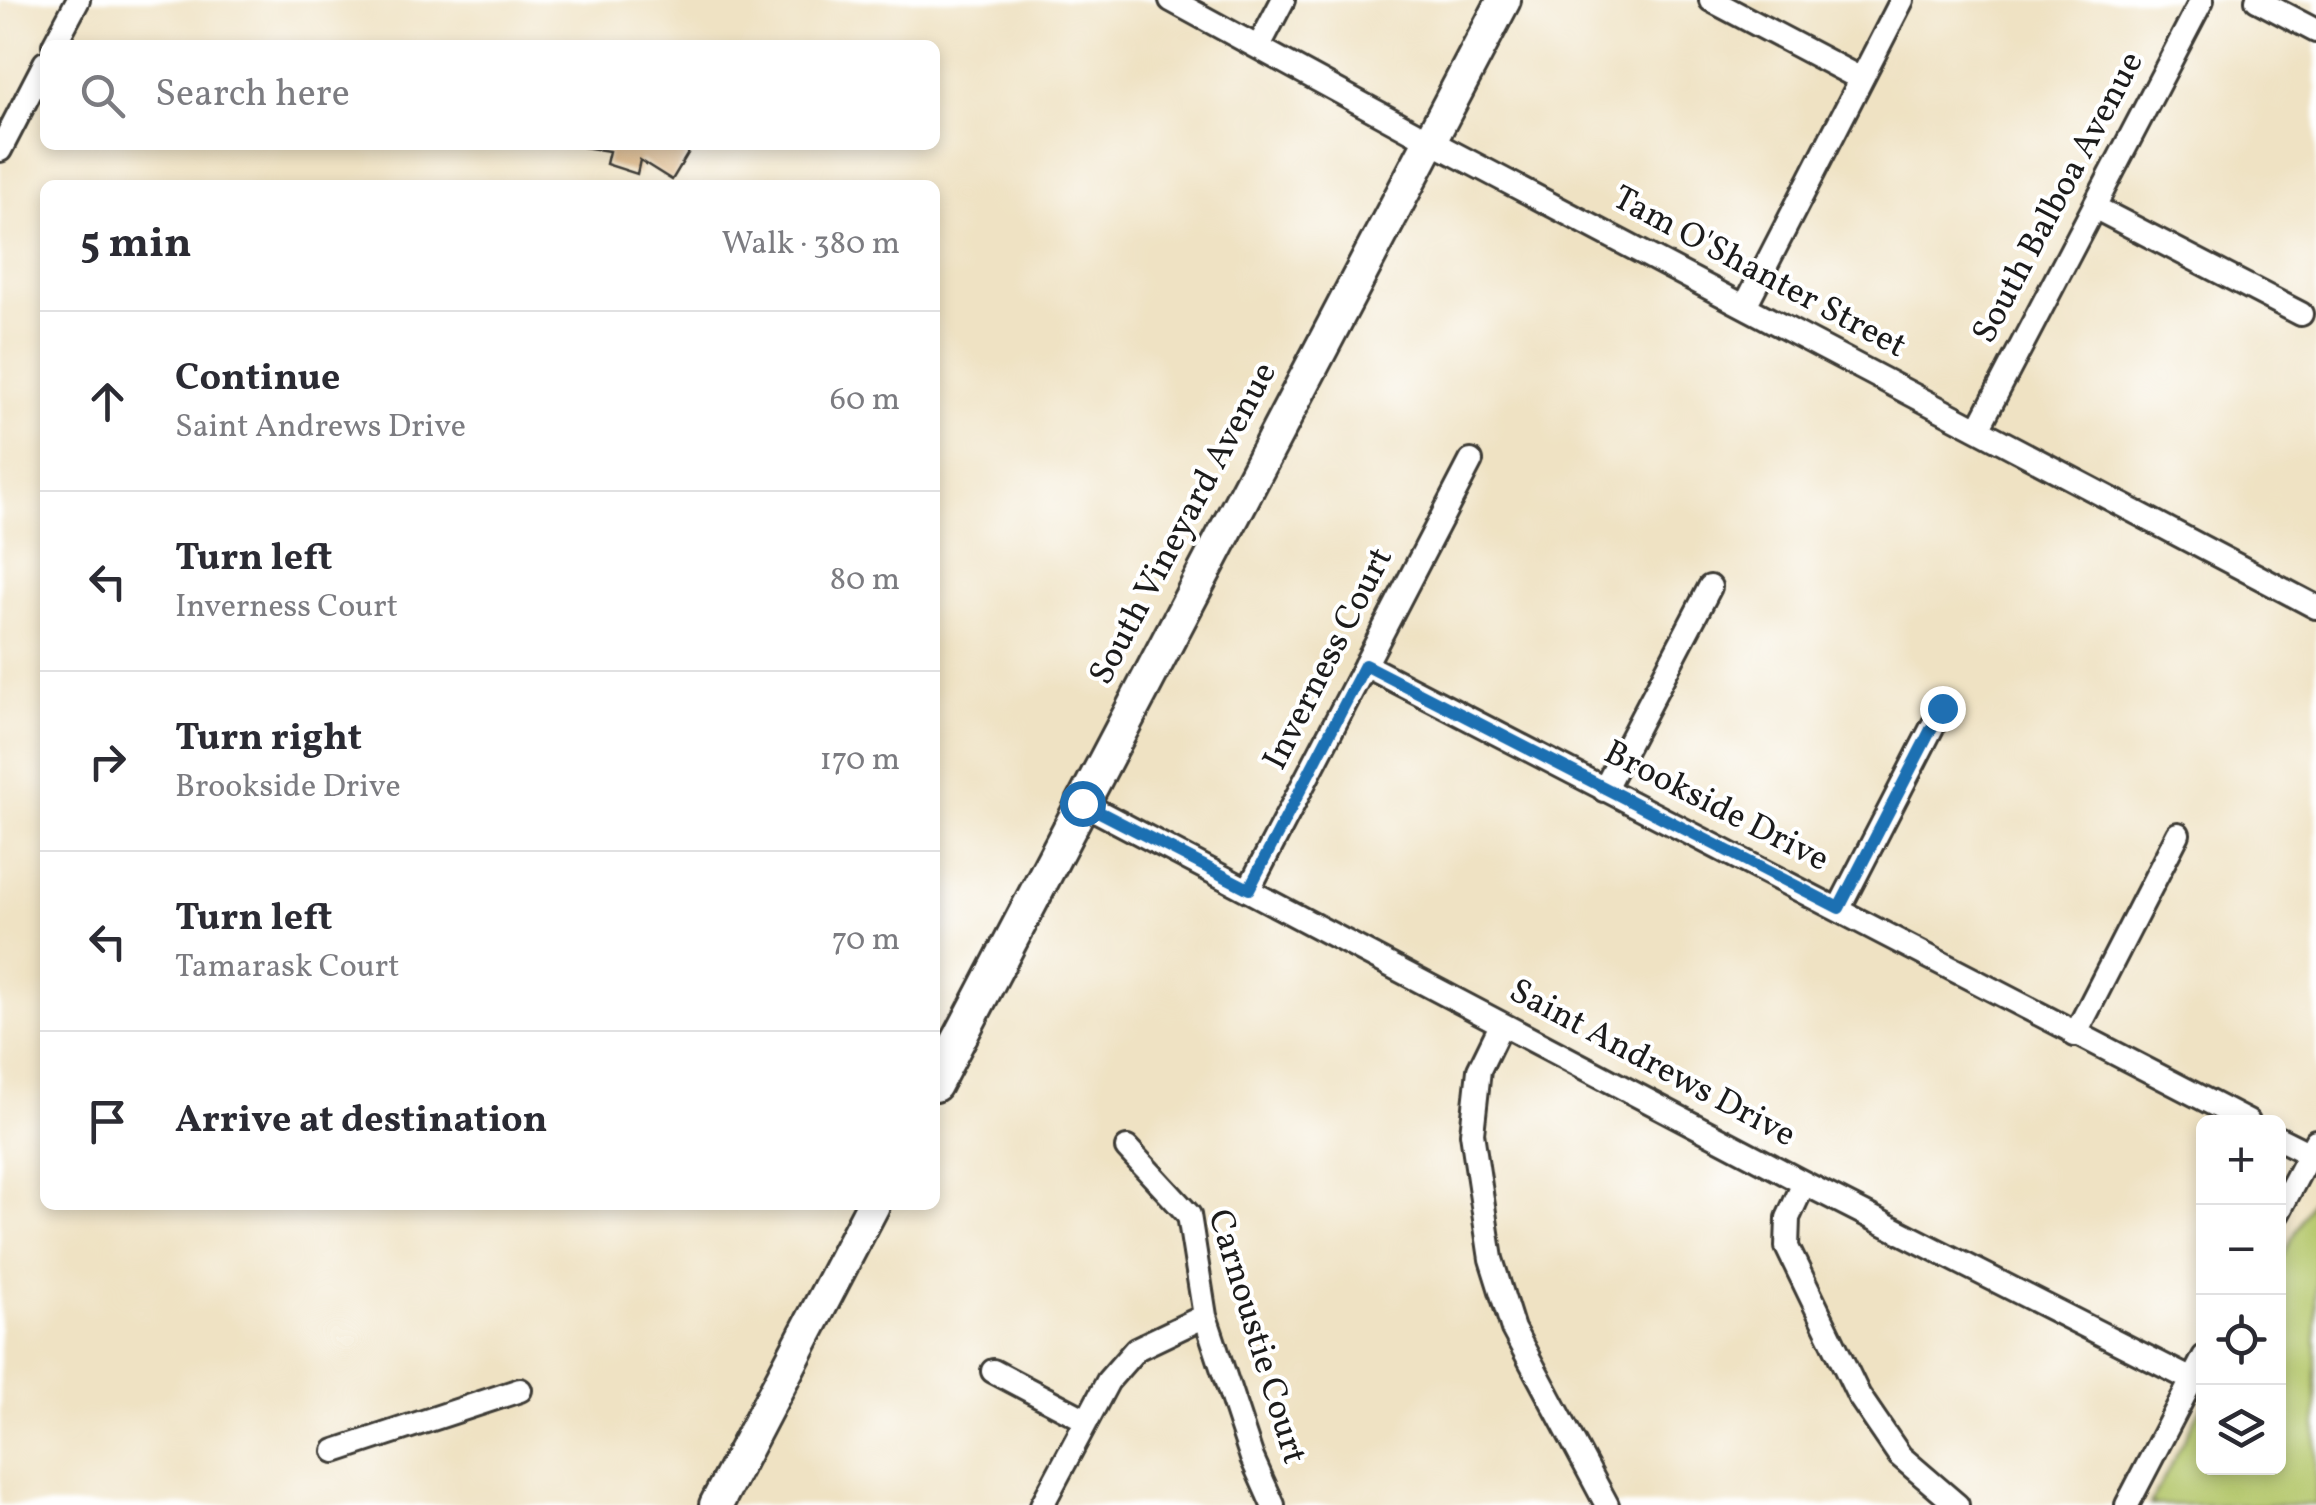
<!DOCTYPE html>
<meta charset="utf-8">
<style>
body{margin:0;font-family:Vollkorn,serif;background:#f7f7f7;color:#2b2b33}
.controls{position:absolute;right:30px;bottom:30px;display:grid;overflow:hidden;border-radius:15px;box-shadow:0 5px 15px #0003}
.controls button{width:90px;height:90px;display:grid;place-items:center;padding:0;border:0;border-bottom:2px solid #e1e1e2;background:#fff;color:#2b2b33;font:50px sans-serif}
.stop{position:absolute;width:30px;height:30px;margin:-22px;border:8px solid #1f6fb2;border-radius:50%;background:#fff}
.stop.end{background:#1f6fb2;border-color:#fff;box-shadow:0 2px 10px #0008}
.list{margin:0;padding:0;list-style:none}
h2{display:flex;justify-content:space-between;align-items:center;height:130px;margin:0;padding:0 40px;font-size:42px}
h2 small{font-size:32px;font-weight:400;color:#7c7c81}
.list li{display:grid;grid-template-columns:65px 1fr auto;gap:30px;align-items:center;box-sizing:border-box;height:180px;padding:0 40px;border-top:2px solid #e1e1e2}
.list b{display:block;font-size:38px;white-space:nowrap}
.list p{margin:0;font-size:32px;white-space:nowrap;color:#7c7c81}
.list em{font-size:32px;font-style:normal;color:#7c7c81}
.icon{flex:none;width:55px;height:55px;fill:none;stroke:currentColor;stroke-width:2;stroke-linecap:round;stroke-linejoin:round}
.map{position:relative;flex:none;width:2316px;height:1505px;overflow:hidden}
.search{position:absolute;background:#fff;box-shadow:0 5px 15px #0003;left:40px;top:40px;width:900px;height:110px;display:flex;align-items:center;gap:25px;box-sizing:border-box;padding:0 35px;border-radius:15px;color:#7c7c81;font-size:38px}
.panel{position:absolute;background:#fff;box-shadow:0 5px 15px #0003;left:40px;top:180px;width:900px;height:1030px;border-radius:15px}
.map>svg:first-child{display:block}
</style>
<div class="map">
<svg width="2316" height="1505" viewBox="0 0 2316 1505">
<rect width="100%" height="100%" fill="#fff"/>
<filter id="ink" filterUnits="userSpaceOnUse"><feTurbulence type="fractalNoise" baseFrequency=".01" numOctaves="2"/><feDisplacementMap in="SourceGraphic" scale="20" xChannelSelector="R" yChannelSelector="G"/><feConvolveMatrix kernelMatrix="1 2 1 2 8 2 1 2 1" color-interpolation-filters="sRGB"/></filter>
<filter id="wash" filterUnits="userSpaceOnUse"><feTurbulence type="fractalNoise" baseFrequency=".0048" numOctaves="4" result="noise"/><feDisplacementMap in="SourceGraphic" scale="40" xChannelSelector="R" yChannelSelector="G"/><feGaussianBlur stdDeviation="2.25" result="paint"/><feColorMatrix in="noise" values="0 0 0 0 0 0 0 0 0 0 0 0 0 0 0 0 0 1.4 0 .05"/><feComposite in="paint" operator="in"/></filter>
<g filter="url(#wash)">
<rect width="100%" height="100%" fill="#efe2c3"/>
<path fill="#b3c669" stroke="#687142" stroke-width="2.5" d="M2316,1193V1505H2150L2203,1404L2204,1468H2278L2279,1264Z"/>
<g id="blocks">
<path fill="#d5a96f" d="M571,145H693L672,180L640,160L637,174L606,164L609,151Z"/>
</g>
</g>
<g filter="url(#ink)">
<use href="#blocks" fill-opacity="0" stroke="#3c3a35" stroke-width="2.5"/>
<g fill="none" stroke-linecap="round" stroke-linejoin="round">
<g stroke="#3c3a35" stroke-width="28">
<path id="street" d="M1171,0L1430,141L2316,607
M1711,0L1861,79
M2257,0L2316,31
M54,45L78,0
M1259,46L1283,0
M0,150L45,63
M2094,207L2301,314
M1745,306L1902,0
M1979,427L2202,0
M1365,665L2248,1122
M1604,790L1710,587
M1082,803L1804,1183L2192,1380
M1249,889L1471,461
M1839,908L1942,708
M1501,1025L1479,1070L1472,1133L1491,1259L1513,1329L1607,1505
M2075,1035L2178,834
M2278,1138L2310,1154
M1127,1148L1189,1215L1205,1316L1252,1458L1273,1505
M1804,1183L1788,1218L1787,1247L1859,1396L1900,1456L1957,1505
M2278,1213L2316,1141
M993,1371L1086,1420
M335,1451L520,1390
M1042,1505L1108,1381L1136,1349L1205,1316
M2127,1505L2204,1357"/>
</g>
<g stroke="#3c3a35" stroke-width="38">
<path id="secondary" d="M935,1085L1504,0
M716,1505L873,1205"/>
</g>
<use href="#street" stroke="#fff" stroke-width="22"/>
<use href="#secondary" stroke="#fff" stroke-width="32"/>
</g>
</g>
<g fill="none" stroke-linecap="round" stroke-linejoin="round" filter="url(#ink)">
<path stroke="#1f6fb2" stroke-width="12" d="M1082,803L1249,889L1365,665L1839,908L1942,708"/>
</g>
<g text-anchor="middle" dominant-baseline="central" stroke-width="8" stroke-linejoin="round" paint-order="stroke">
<g font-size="35" fill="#1c1c1c" stroke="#fff">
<text transform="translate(2059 198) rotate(-62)">South Balboa Avenue</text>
<text transform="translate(1759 273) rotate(28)">Tam O'Shanter Street</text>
<text transform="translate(1184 524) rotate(-62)">South Vineyard Avenue</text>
<text transform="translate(1329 659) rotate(-63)">Inverness Court</text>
<text transform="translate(1716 807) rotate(27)">Brookside Drive</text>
<text transform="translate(1652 1064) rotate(28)">Saint Andrews Drive</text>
<text transform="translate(1256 1337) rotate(73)">Carnoustie Court</text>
</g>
</g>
</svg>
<div class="controls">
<button>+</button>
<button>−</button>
<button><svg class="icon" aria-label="locate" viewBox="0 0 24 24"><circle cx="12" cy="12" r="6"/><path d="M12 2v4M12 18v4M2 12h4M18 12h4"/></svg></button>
<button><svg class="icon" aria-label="layers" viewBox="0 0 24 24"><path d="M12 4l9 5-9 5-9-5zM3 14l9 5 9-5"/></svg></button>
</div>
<div class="stop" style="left:1082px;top:803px"></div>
<div class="stop end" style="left:1942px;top:708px"></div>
<div class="search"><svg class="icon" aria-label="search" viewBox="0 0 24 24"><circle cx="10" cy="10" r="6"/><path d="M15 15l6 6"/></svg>Search here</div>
<section class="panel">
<h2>5 min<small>Walk · 380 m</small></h2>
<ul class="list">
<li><svg class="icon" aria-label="ahead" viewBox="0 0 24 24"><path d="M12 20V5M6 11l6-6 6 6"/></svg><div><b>Continue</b><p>Saint Andrews Drive</p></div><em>60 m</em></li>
<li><svg class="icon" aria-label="left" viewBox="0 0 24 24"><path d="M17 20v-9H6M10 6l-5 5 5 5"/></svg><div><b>Turn left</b><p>Inverness Court</p></div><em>80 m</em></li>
<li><svg class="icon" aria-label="right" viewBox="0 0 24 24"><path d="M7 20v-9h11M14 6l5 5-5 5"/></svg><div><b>Turn right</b><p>Brookside Drive</p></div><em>170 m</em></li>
<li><svg class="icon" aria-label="left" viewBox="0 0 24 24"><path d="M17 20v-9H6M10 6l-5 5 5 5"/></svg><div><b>Turn left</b><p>Tamarask Court</p></div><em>70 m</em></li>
<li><svg class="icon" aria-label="arrive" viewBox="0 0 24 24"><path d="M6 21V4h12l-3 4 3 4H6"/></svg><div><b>Arrive at destination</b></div></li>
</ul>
</section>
</div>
